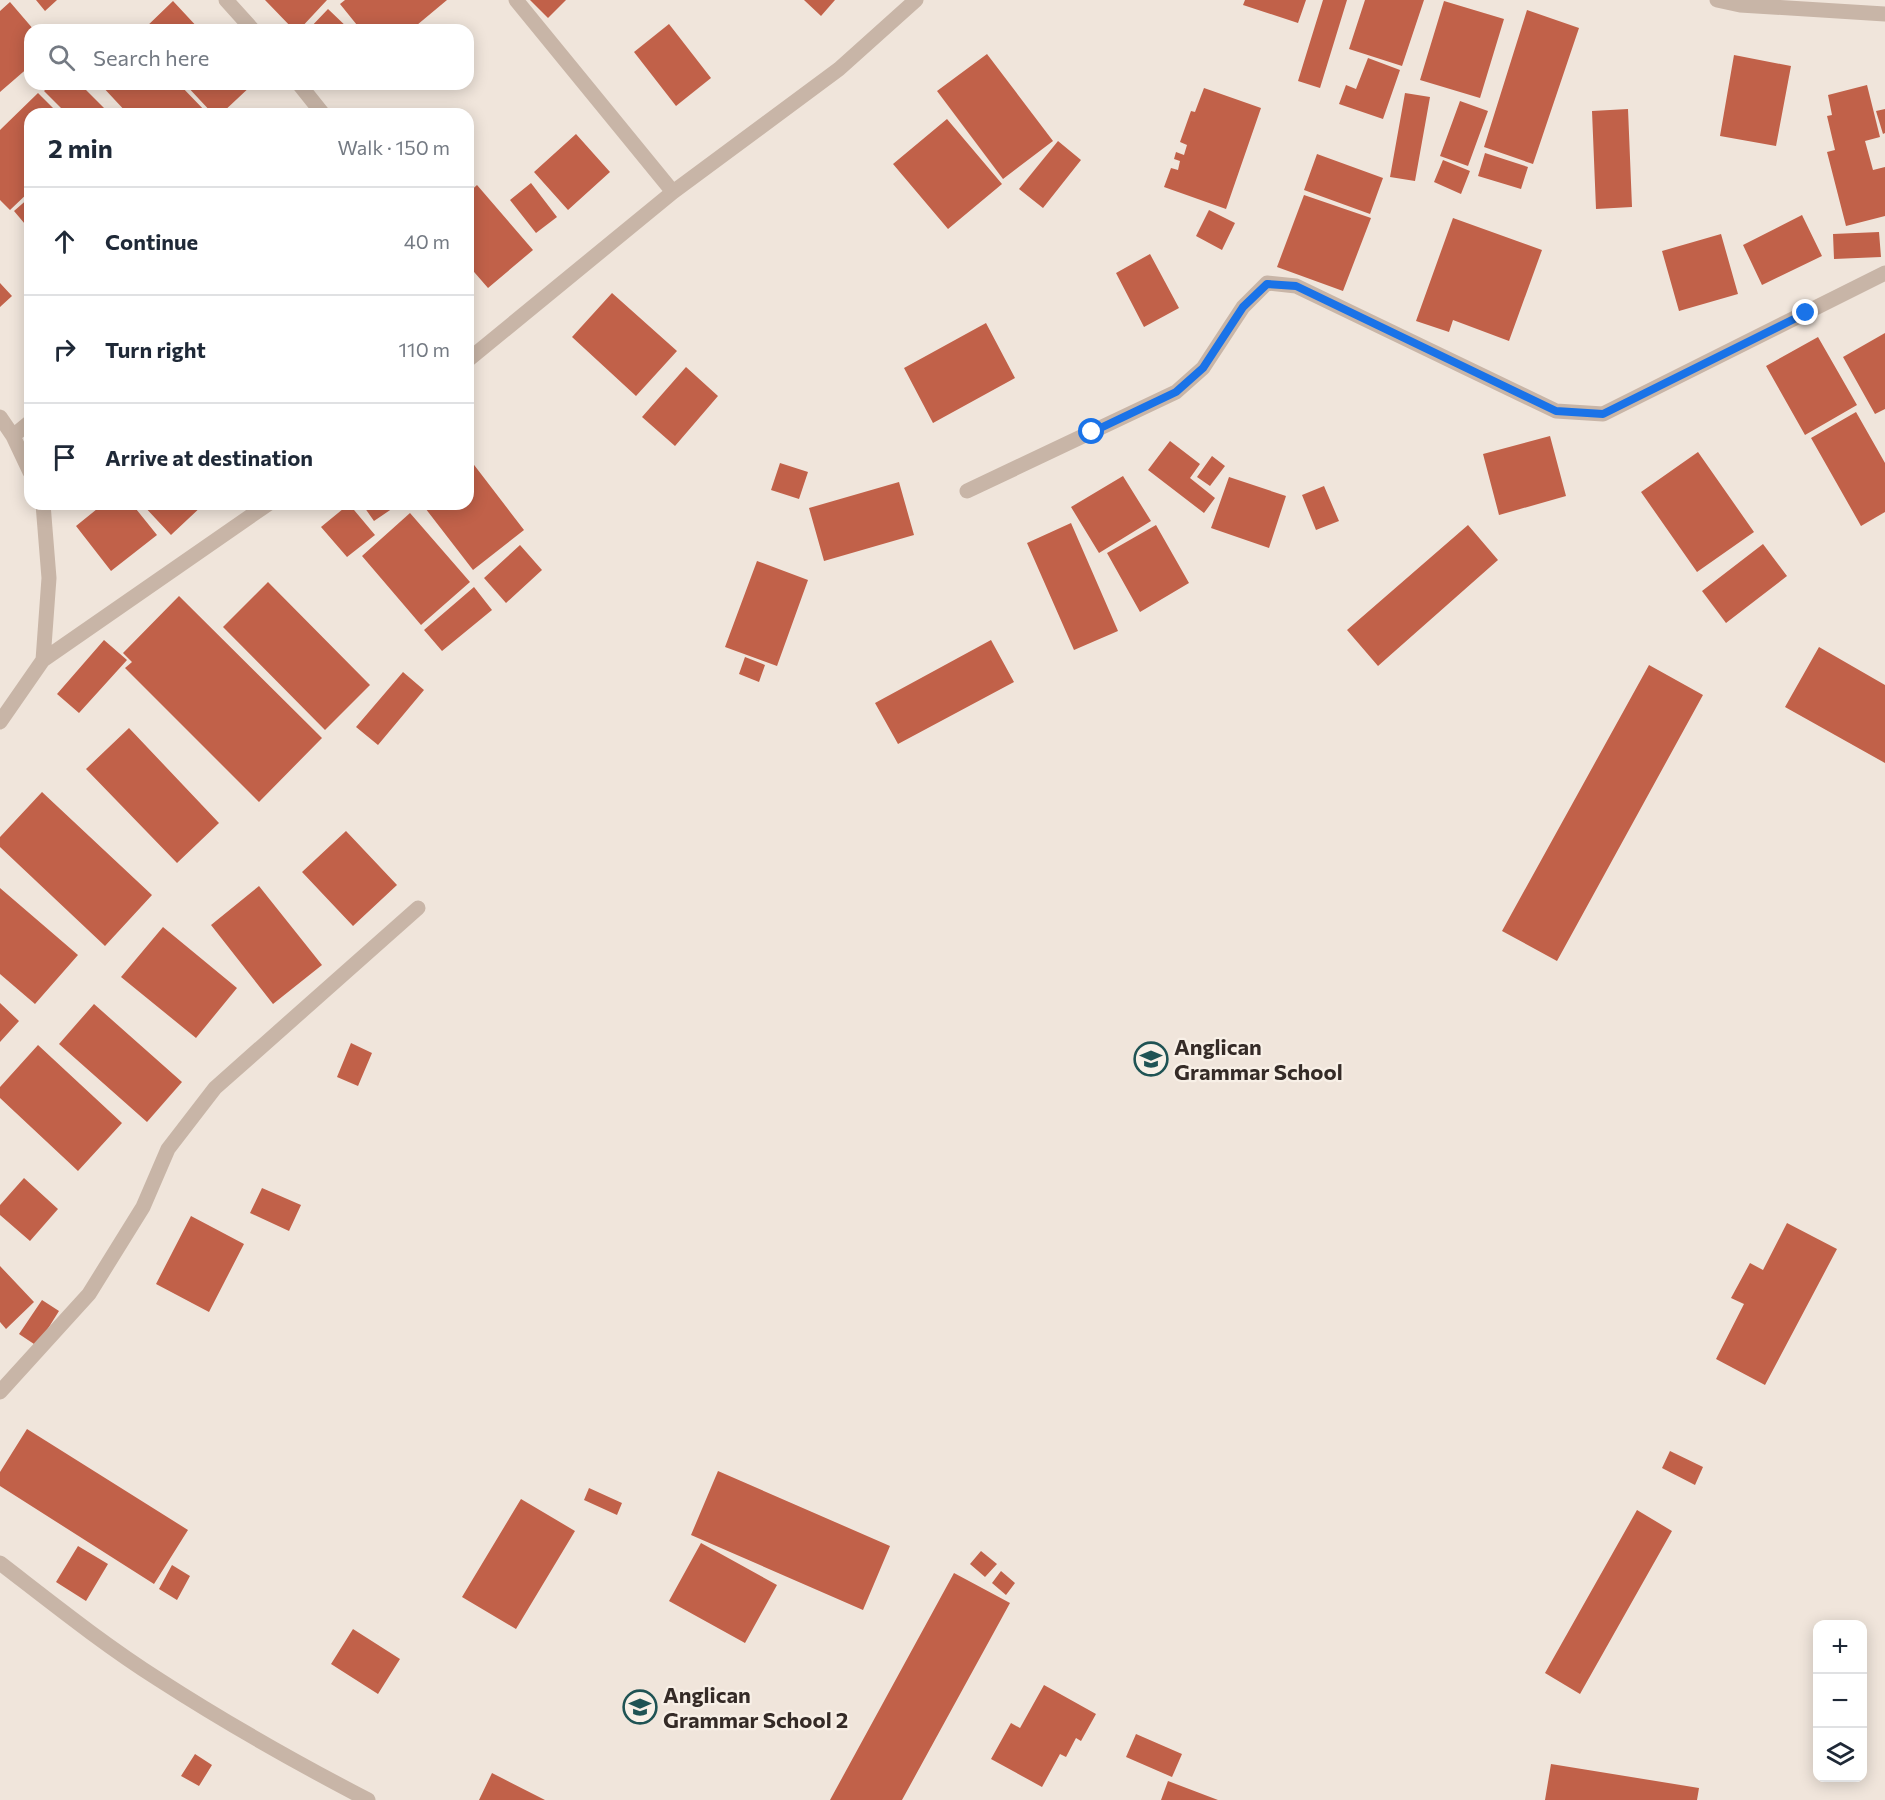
<!DOCTYPE html>
<meta charset="utf-8">
<style>
body{margin:0;font-family:Commissioner,sans-serif;background:#f2f2f3;color:#1f2937}
.controls{position:absolute;right:18px;bottom:18px;display:grid;overflow:hidden;border-radius:12px;box-shadow:0 3px 15px #0003}
.controls button{width:54px;height:54px;display:grid;place-items:center;padding:0;border:0;border-bottom:2px solid #e0e1e3;background:#fff;color:#1f2937;font:30px sans-serif}
.stop{position:absolute;width:18px;height:18px;margin:-14px;border:4px solid #1a73e8;border-radius:50%;background:#fff}
.stop.end{background:#1a73e8;border-color:#fff;box-shadow:0 2px 6px #0008}
.list{margin:0;padding:0;list-style:none}
h2{display:flex;justify-content:space-between;align-items:center;height:78px;margin:0;padding:0 24px;font-size:26px}
h2 small{font-size:20px;font-weight:400;color:#747a83}
.list li{display:grid;grid-template-columns:39px 1fr auto;gap:18px;align-items:center;box-sizing:border-box;height:108px;padding:0 24px;border-top:2px solid #e0e1e3}
.list b{display:block;font-size:22px;white-space:nowrap}
.list em{font-size:20px;font-style:normal;color:#747a83}
.icon{flex:none;width:33px;height:33px;fill:none;stroke:currentColor;stroke-width:2;stroke-linecap:round;stroke-linejoin:round}
.map{position:relative;flex:none;width:1885px;height:1800px;overflow:hidden}
.search{position:absolute;background:#fff;box-shadow:0 3px 15px #0003;left:24px;top:24px;width:450px;height:66px;display:flex;align-items:center;gap:15px;box-sizing:border-box;padding:0 21px;border-radius:18px;color:#747a83;font-size:22px}
.panel{position:absolute;background:#fff;box-shadow:0 3px 15px #0003;left:24px;top:108px;width:450px;height:402px;border-radius:18px}
.map>svg:first-child{display:block}
</style>
<div class="map">
<svg width="1885" height="1800" viewBox="0 0 1885 1800">
<rect width="100%" height="100%" fill="#f0e5db"/>
<path fill="#c16149" d="M36,0H57L45,11Z
M265,0H327L299,30H294Z
M345,0H447L411,30H361L340,4Z
M530,0H566L548,18Z
M804,0H835L821,16Z
M1245,0H1306L1298,23L1243,5Z
M1323,0H1347L1320,88L1298,81Z
M1365,0H1424L1402,66L1349,49Z
M173,1L200,30H143Z
M1444,1L1504,19L1480,98L1420,80Z
M10,2L34,30H30V66L0,92V11Z
M328,9L350,30H308Z
M1527,10L1579,28L1533,164L1484,147Z
M669,24L711,78L676,106L634,52Z
M987,54L1053,141L1003,179L937,91Z
M1734,55L1791,66L1776,146L1720,136Z
M1368,58L1400,70L1383,119L1339,104L1346,85L1356,89Z
M51,84H80L107,111L104,114H67L44,91Z
M100,84H179L208,114H128Z
M185,84H253L221,114H213Z
M1867,85L1880,137L1865,141L1873,170L1885,167V216L1846,226L1827,152L1835,150L1827,116L1832,115L1828,95Z
M1204,88L1261,108L1226,209L1164,187L1171,168L1178,170L1180,161L1174,159L1176,152L1184,155L1187,145L1180,142L1191,111L1195,112Z
M38,93L59,114H30V191L10,210L0,200V130Z
M1405,93L1430,97L1415,181L1390,177Z
M1460,101L1488,111L1468,166L1440,156Z
M1628,109L1632,207L1596,209L1592,111Z
M1885,109V133L1883,134L1876,111Z
M947,119L1002,184L948,229L893,164Z
M576,134L610,172L568,210L534,172Z
M1058,141L1081,160L1043,208L1019,189Z
M1485,153L1528,167L1521,189L1478,176Z
M1317,154L1383,178L1370,214L1304,190Z
M1443,160L1470,171L1461,194L1434,182Z
M531,183L557,217L536,233L510,200Z
M477,185L533,250L488,288L468,265V193Z
M1304,195L1371,218L1343,291L1277,267Z
M30,197V230L14,211Z
M1209,210L1235,223L1222,250L1196,236Z
M1802,215L1822,256L1762,285L1743,245Z
M1453,218L1542,250L1509,341L1453,320L1449,332L1416,321Z
M1879,232L1881,257L1834,259L1833,234Z
M1721,234L1738,294L1679,311L1662,251Z
M1150,254L1179,308L1144,327L1116,273Z
M0,283L12,296L0,307Z
M612,293L677,351L636,396L572,337Z
M986,323L1015,378L933,423L904,368Z
M1885,333V409L1875,414L1843,357Z
M1818,337L1857,405L1805,435L1766,366Z
M686,367L718,396L675,446L642,417Z
M1856,412L1885,463V512L1861,526L1811,438Z
M1550,436L1566,496L1499,515L1483,454Z
M1170,441L1200,464L1190,478L1215,498L1204,513L1148,470Z
M1698,452L1754,532L1697,572L1641,492Z
M1212,456L1225,466L1210,486L1197,477Z
M468,457L524,530L473,570L422,504H468Z
M780,463L808,472L799,499L771,490Z
M1123,476L1151,521L1099,553L1071,507Z
M1229,477L1286,496L1269,548L1211,528Z
M899,482L914,535L824,561L809,508Z
M1324,486L1339,521L1316,530L1302,495Z
M93,504H132L157,535L111,571L76,526L97,509Z
M142,504H204L171,535Z
M349,504L375,535L347,557L321,527Z
M362,504H399L374,521Z
M410,513L470,582L421,625L362,556Z
M1071,523L1118,631L1074,650L1027,543Z
M1156,525L1189,583L1140,612L1107,553Z
M1468,525L1498,560L1378,666L1347,630Z
M1763,544L1787,576L1726,623L1702,591Z
M520,545L542,570L506,603L484,578Z
M757,561L808,580L777,666L725,647Z
M268,582L370,685L325,730L223,627Z
M474,587L492,610L442,651L424,630Z
M179,596L322,738L259,802L125,668L132,662L123,653Z
M104,640L127,660L79,713L57,694Z
M991,640L1014,682L898,744L875,703Z
M1819,647L1885,685V763L1785,707Z
M745,657L765,665L759,682L739,674Z
M1649,665L1703,695L1557,961L1502,931Z
M403,672L424,690L378,745L356,727Z
M129,728L219,823L177,863L86,769Z
M42,792L152,895L105,946L0,847V837Z
M346,831L397,885L353,926L302,872Z
M259,886L322,965L273,1004L211,925Z
M0,888L78,955L35,1004L0,974Z
M163,927L237,988L196,1038L121,977Z
M0,1003L19,1021L0,1042Z
M94,1004L182,1082L147,1122L59,1044Z
M351,1043L372,1053L358,1086L337,1077Z
M38,1045L122,1123L78,1171L0,1098V1087Z
M24,1178L58,1209L30,1241L0,1215V1205Z
M262,1188L301,1205L289,1231L250,1213Z
M191,1216L244,1244L209,1312L156,1284Z
M1787,1223L1837,1249L1765,1385L1716,1359L1744,1304L1731,1298L1750,1263L1763,1270Z
M0,1266L34,1302L6,1329L0,1322Z
M42,1300L59,1311L37,1346L19,1334Z
M27,1429L188,1530L154,1584L0,1486V1472Z
M1670,1451L1703,1467L1695,1485L1662,1468Z
M718,1471L890,1546L863,1610L691,1535Z
M589,1488L622,1503L617,1515L584,1500Z
M521,1499L575,1531L516,1629L462,1597Z
M1637,1510L1672,1531L1580,1694L1545,1673Z
M701,1543L777,1585L745,1643L669,1601Z
M78,1546L108,1564L86,1601L56,1582Z
M981,1551L997,1564L985,1577L970,1564Z
M172,1565L190,1576L177,1600L159,1589Z
M1001,1571L1015,1583L1006,1595L992,1583Z
M954,1573L1010,1603L902,1800H830Z
M353,1629L400,1659L378,1694L331,1664Z
M1044,1685L1096,1714L1081,1741L1076,1738L1066,1757L1060,1754L1042,1787L991,1759L1011,1723L1020,1728Z
M1136,1734L1182,1754L1172,1777L1126,1757Z
M195,1754L212,1765L199,1786L181,1776Z
M1551,1764L1699,1788L1697,1800H1545Z
M492,1773L545,1800H479Z
M1168,1781L1218,1800H1161Z"/>
<g fill="none" stroke-linecap="round" stroke-linejoin="round">
<path stroke="#c8b5a7" stroke-width="15" d="M226,0L253,30
M516,0L673,192
M1717,0L1740,5L1885,14
M299,84L323,114
M468,360L673,192L839,69L916,0
M0,417L13,436L30,472
M13,436L30,422
M967,491L1176,392L1203,368L1243,307L1267,283L1296,286L1556,411L1603,414L1885,273
M43,504L49,578L43,660
M0,722L43,660L268,504
M0,1392L89,1294L143,1207L168,1149L215,1088L418,908
M0,1563C52,1603 103,1644 158,1679C226,1723 297,1763 368,1800"/>
</g>
<g fill="none" stroke-linecap="round" stroke-linejoin="round">
<path stroke="#1a73e8" stroke-width="8" d="M1092,432L1176,392L1203,368L1243,307L1267,284L1296,286L1556,411L1603,414L1806,313"/>
</g>
<defs>
<g id="university-ring" transform="scale(1.725)"><circle r="9.5" fill="#f8f0e7" stroke="#1f5354" stroke-width="1.5"/><path d="M0-5L7-2L0 1L-7-2ZM-4 1L0 2.5L4 1V4Q0 6-4 4Z" fill="#1f5354"/></g>
</defs>
<g fill-rule="evenodd">
<use href="#university-ring" x="1151" y="1059"/>
<use href="#university-ring" x="640" y="1707"/>
</g>
<g text-anchor="middle" dominant-baseline="central" stroke-width="4.5" stroke-linejoin="round" paint-order="stroke">
<g font-size="22" font-weight="bold" fill="#352b27" stroke="#f8f0e7" text-anchor="start">
<text x="1174" y="1046">Anglican<tspan x="1174" dy="25">Grammar School</tspan></text>
<text x="663" y="1694">Anglican<tspan x="663" dy="25">Grammar School 2</tspan></text>
</g>
</g>
</svg>
<div class="controls">
<button>+</button>
<button>−</button>
<button><svg class="icon" aria-label="layers" viewBox="0 0 24 24"><path d="M12 4l9 5-9 5-9-5zM3 14l9 5 9-5"/></svg></button>
</div>
<div class="stop" style="left:1092px;top:432px"></div>
<div class="stop end" style="left:1806px;top:313px"></div>
<div class="search"><svg class="icon" aria-label="search" viewBox="0 0 24 24"><circle cx="10" cy="10" r="6"/><path d="M15 15l6 6"/></svg>Search here</div>
<section class="panel">
<h2>2 min<small>Walk · 150 m</small></h2>
<ul class="list">
<li><svg class="icon" aria-label="ahead" viewBox="0 0 24 24"><path d="M12 20V5M6 11l6-6 6 6"/></svg><div><b>Continue</b></div><em>40 m</em></li>
<li><svg class="icon" aria-label="right" viewBox="0 0 24 24"><path d="M7 20v-9h11M14 6l5 5-5 5"/></svg><div><b>Turn right</b></div><em>110 m</em></li>
<li><svg class="icon" aria-label="arrive" viewBox="0 0 24 24"><path d="M6 21V4h12l-3 4 3 4H6"/></svg><div><b>Arrive at destination</b></div></li>
</ul>
</section>
</div>
